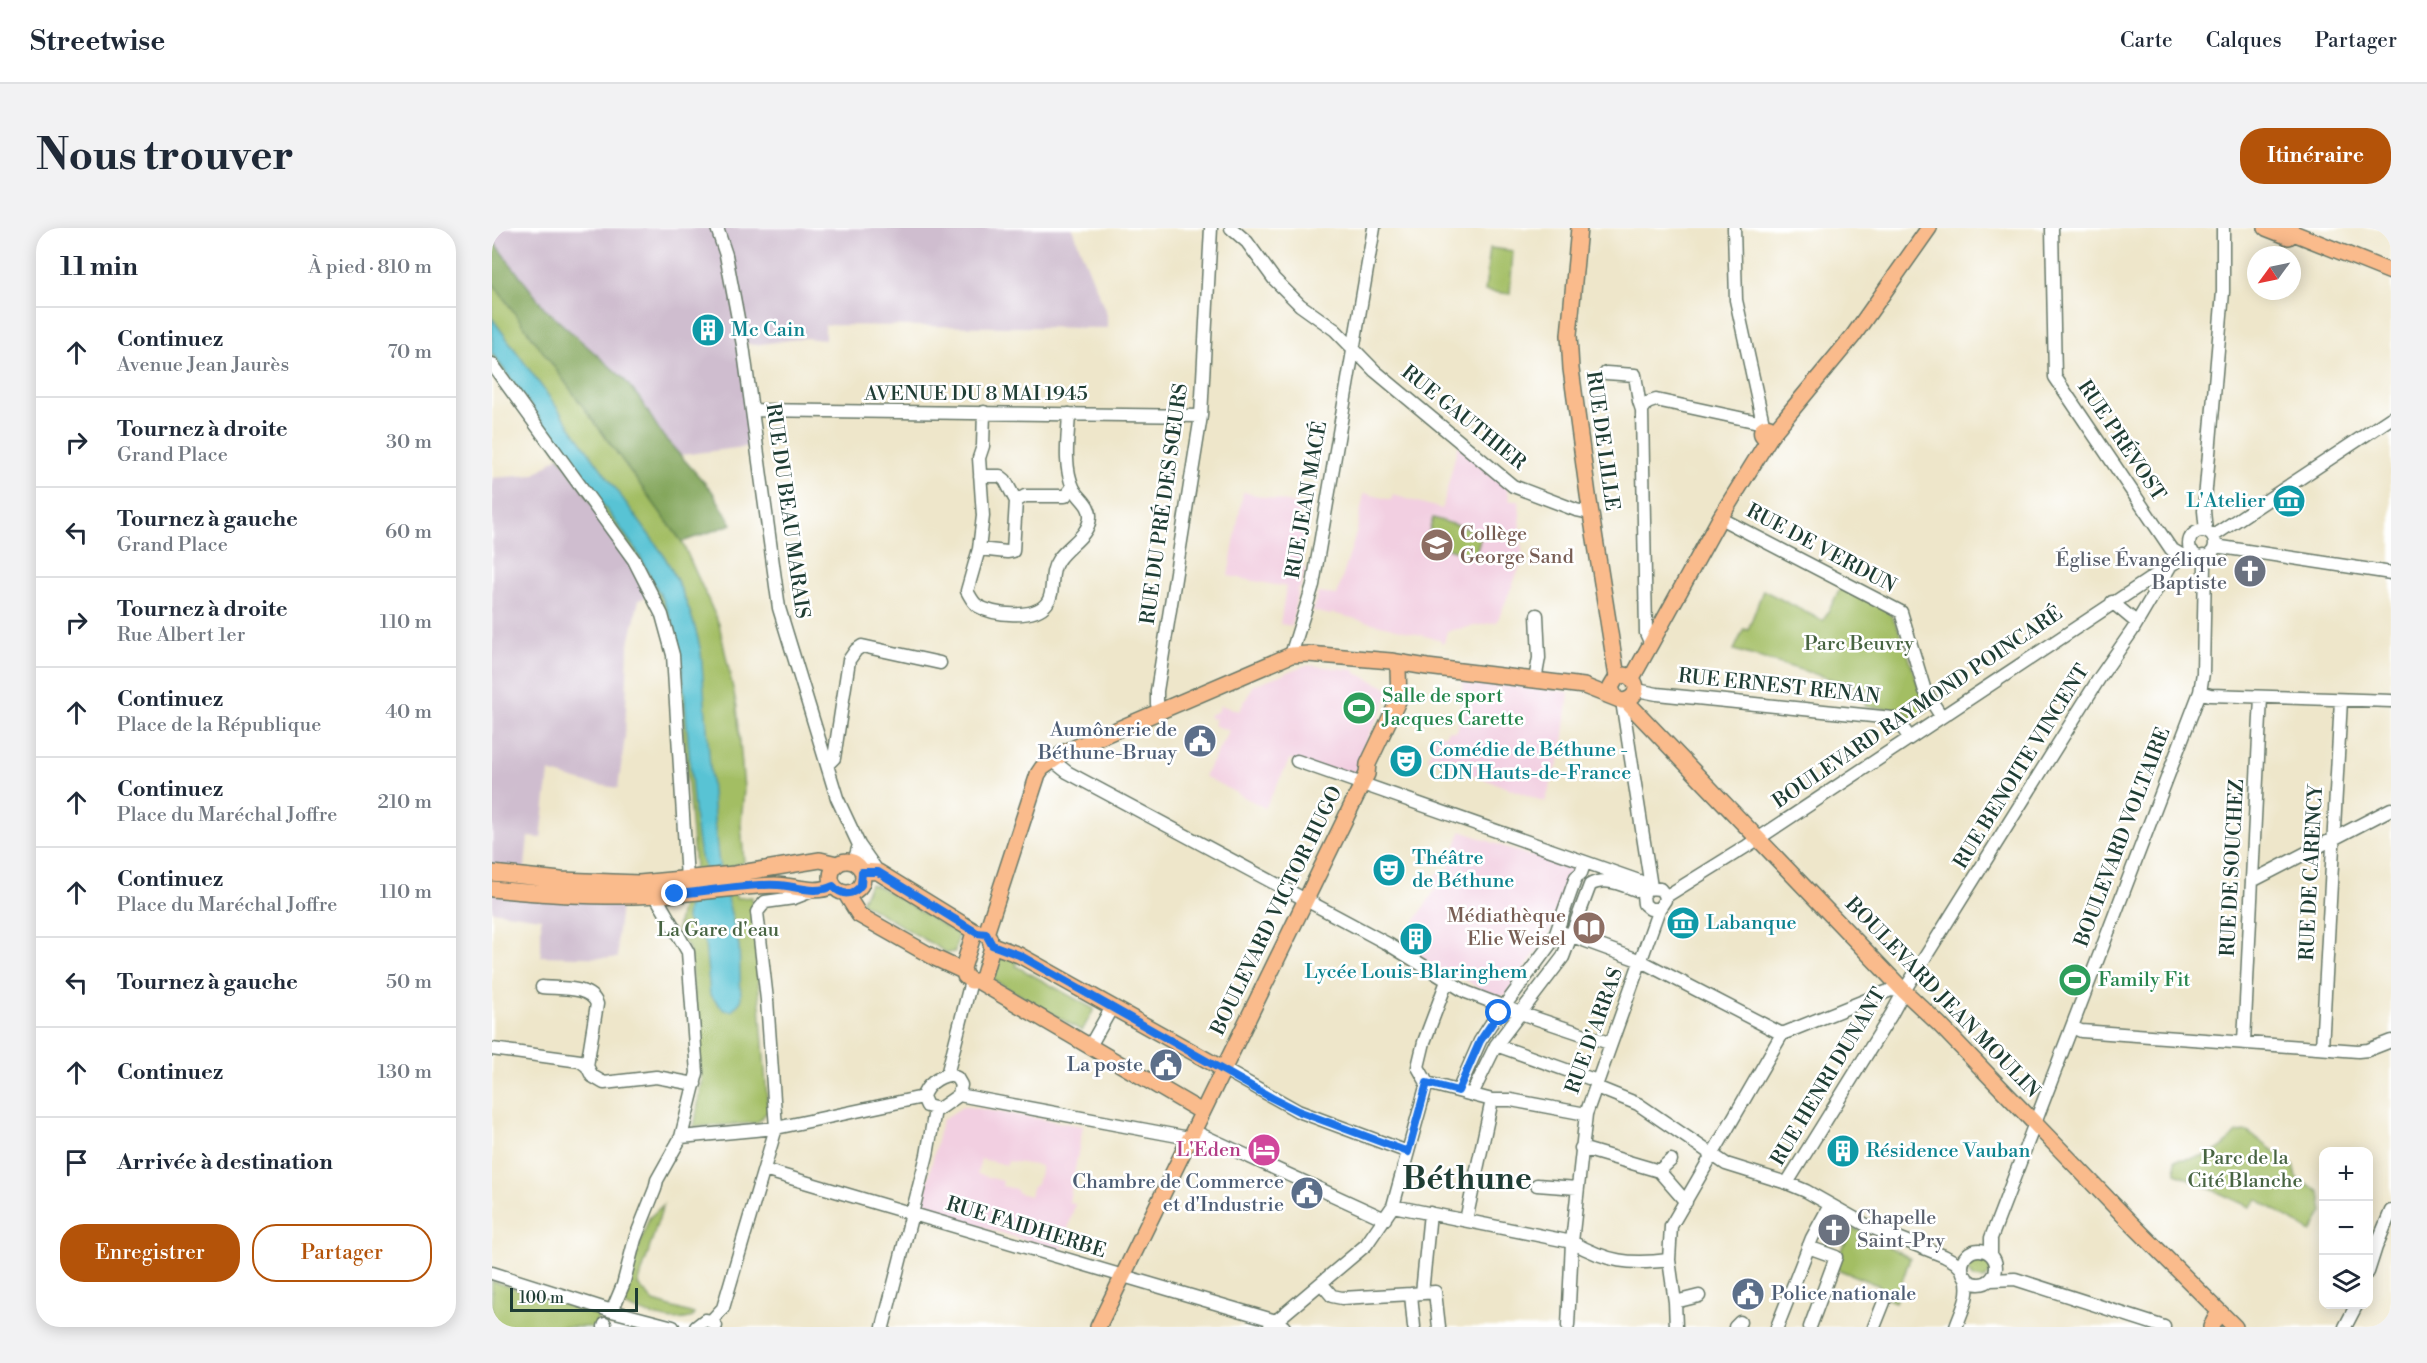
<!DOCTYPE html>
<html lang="fr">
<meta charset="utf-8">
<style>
body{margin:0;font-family:"Libre Bodoni",serif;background:#f2f2f3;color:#1f2937}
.controls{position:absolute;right:18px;bottom:18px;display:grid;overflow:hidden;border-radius:12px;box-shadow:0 3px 15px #0003}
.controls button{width:54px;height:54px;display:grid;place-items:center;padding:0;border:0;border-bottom:2px solid #e0e1e3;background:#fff;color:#1f2937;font:30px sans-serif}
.compass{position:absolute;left:1755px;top:18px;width:54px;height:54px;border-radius:50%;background:#fff;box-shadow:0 3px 15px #0003;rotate:237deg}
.scale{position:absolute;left:18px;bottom:15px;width:128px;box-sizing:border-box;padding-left:6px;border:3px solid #1f3d34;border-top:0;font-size:16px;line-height:21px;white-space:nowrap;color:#1f3d34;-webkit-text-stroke:4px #fff;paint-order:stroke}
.stop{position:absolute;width:18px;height:18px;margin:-14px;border:4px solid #1a73e8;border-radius:50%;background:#fff}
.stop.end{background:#1a73e8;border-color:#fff;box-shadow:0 2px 6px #0008}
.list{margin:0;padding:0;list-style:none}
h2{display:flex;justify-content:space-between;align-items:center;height:78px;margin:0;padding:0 24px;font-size:26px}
h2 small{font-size:20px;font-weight:400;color:#747a83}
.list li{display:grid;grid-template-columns:39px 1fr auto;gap:18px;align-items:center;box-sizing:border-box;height:90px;padding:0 24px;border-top:2px solid #e0e1e3}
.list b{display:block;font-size:22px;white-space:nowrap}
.list p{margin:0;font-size:20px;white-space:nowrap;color:#747a83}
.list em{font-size:20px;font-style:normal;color:#747a83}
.actions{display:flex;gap:12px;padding:18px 24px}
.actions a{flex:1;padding:14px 0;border:2px solid #b45309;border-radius:24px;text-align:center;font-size:21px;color:#b45309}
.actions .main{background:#b45309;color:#fff}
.icon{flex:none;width:33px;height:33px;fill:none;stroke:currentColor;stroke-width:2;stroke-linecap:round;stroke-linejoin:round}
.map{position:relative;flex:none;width:1899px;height:1099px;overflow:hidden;border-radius:24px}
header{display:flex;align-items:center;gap:36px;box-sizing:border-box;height:84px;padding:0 30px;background:#fff;border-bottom:2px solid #e0e1e3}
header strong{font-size:28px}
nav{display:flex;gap:33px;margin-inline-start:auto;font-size:21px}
.intro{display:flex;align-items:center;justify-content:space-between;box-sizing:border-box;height:144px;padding:0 36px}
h1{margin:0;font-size:42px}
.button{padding:15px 27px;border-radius:24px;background:#b45309;color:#fff;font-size:21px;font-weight:700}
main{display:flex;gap:36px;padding:0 36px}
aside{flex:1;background:#fff;border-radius:24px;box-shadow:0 3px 15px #0003}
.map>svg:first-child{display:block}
</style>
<header>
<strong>Streetwise</strong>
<nav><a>Carte</a><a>Calques</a><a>Partager</a></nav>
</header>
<div class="intro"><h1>Nous trouver</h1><a class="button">Itinéraire</a></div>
<main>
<aside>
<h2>11 min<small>À pied · 810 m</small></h2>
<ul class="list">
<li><svg class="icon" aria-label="ahead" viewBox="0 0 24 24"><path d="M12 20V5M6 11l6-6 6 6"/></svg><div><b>Continuez</b><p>Avenue Jean Jaurès</p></div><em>70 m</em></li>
<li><svg class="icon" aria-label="right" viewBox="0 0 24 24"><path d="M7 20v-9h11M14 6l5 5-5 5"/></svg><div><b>Tournez à droite</b><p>Grand Place</p></div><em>30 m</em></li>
<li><svg class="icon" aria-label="left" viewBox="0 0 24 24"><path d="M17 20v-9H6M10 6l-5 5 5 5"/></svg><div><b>Tournez à gauche</b><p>Grand Place</p></div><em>60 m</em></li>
<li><svg class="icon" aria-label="right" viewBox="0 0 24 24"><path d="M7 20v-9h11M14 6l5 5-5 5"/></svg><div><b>Tournez à droite</b><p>Rue Albert 1er</p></div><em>110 m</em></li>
<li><svg class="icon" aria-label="ahead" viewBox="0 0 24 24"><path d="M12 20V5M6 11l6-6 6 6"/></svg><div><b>Continuez</b><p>Place de la République</p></div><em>40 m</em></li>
<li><svg class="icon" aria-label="ahead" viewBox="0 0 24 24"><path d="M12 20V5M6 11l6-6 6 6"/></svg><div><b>Continuez</b><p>Place du Maréchal Joffre</p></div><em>210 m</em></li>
<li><svg class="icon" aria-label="ahead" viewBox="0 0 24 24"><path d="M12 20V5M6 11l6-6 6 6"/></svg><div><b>Continuez</b><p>Place du Maréchal Joffre</p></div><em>110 m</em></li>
<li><svg class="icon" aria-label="left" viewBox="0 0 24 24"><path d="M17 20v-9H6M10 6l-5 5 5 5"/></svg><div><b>Tournez à gauche</b></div><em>50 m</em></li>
<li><svg class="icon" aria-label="ahead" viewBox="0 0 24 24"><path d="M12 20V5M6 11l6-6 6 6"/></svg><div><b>Continuez</b></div><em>130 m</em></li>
<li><svg class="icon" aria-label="arrive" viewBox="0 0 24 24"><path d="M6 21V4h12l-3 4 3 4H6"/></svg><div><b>Arrivée à destination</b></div></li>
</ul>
<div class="actions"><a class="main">Enregistrer</a><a>Partager</a></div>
</aside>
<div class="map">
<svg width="1899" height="1099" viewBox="0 0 1899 1099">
<rect width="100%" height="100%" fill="#fff"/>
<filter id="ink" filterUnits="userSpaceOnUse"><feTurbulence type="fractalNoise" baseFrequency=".0167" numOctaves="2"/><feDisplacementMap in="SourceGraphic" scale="12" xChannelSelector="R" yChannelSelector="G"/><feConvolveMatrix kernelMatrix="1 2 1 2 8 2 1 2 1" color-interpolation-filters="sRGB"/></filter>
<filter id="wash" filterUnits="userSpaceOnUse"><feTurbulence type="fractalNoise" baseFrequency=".008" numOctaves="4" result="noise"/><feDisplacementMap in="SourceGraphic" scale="24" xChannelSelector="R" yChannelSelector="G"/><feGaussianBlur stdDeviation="1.35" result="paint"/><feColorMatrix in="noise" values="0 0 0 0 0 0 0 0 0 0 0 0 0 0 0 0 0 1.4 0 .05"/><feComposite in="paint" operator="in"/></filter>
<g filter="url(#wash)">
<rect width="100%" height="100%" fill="#eee6ca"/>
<path fill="#f2cfe1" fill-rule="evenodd" d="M966,217L1015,259L1018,273L1027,272L1031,336L1028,339L1005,394L955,403L952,415H949V412L840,385L839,387L820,383L826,365L845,367L865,302L872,265L899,272L901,267L950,281Z
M751,264L808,277L807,294L816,297L807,338L814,340L808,361H806L800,398L788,396L794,359L736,348Z
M814,437L862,442L864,445L900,462L868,525L871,526L860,553L798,531L773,580L712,548L737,503L721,497L724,490L719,491L717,487L726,483L728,477L747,483L762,457Z
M971,452L1077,464L1070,524L1053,574L936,530L945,505L953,508L956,502L965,503Z
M969,603L1038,628L1043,626L1057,631L1059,636L1064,633L1081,639L1058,704L1014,767L1007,768L990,762L967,748L964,751L908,716L943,662L944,646L956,641Z
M472,878L591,898L577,974L583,976L570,1023L429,981L450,892ZM489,931L515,937L516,933L549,938L545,956L540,960L538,968L526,965L524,961L510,958L511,953L485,946Z"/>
<path fill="#cfbdcf" d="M0,0H580L615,87V100L333,97V112L313,110L261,117L246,113L260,218L189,227L171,208L148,171L131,150L54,82L0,12Z
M70,226L124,299L154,369L147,372L136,420L133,509L126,560L95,555L57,544L49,610L36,609L33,638L36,655L131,662L125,710L126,730L49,728V690L0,683V250L42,247Z"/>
<path fill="#a3be64" stroke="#617e4c" stroke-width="1.5" d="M998,20L1021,23L1018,66L993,63Z
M0,54L190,314L227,396L245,479L252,561L249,596L252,635L240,638L244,670L260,669L276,883L265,895L202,899L210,855L197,721L185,701L192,664L203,639L185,438L164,367L0,131Z
M941,290L990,305L983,328L934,314Z
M1349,359C1363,366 1383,373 1395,383C1410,395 1425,460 1436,483L1420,493L1413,483L1373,478L1379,463L1242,422L1252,401L1256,402L1271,362L1331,393Z
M378,656L390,660L466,706L463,724L455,725L369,674Z
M506,723L526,730L524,738L602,781L590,803L498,750Z
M1756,904L1802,938L1804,950L1828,964L1831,984L1819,1004L1765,971L1758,979L1684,945L1683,932C1711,929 1726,928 1744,905Z
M171,977L146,1057L162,1074L202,1086L201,1089C176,1098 152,1083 127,1077L157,990Z
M1362,1000L1418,1030L1403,1074L1386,1067L1388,1058L1340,1039Z
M1485,1028L1496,1031C1502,1038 1500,1046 1492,1051L1481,1050L1476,1043V1035Z
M0,1053L107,1087L103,1099H0Z"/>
<path fill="#82a55a" stroke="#507147" stroke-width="1.5" d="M0,12L54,82L131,150L148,171L171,208L220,263L240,296L190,314L0,54Z"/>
<path fill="#59c3d4" stroke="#3c8084" stroke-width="1.5" d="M0,90L171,326C189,357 202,389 209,424L223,602L227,637L247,718L249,773L240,783L232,782L218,767L213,715L202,703L194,691L195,680L202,672L213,639L208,628L203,595L190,440L183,401L171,372L144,322L0,125Z"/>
</g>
<g filter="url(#ink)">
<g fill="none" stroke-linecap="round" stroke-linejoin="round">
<g stroke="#677868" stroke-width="15">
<path id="minor" d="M225,0L234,27L251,117L287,380L345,570L367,617L362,634
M739,0L755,14L782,51L808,77L843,102L883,143L1021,258L1084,282L1098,285
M1242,0L1244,72L1271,195
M1560,0L1563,149L1679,321L1691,328
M0,136L142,332L170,387L181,427L195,651
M1114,145L1143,147L1147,173L1150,182
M260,182L709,188
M492,184L491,218L487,230L491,288L487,321L475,363C478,368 481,375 486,378C501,387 542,392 555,375C564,363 556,346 566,332C576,317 597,308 598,289C599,276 585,269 581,259C571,237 576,209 577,186
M488,248H508L513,252L524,273
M1228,290L1409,384L1433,463L1449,488
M1714,303L1712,283L1731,64V0
M1697 316a13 13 0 1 1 26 0a13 13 0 1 1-26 0Z
M1721,308L1899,190
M1723,318L1899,345
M487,321L515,324L521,323L524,273L533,268H573L581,259
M1620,374L1644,394
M1159,416L1154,405L1150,182L1155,175L1164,172L1271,195L1272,199
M799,427L821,357L882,0
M1043,452L1047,430L1045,387
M1145,462L1165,466L1400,490L1408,496L1417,509
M1708,464L1718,467L1899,473
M1130,473L1159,659
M671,482L665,476V463L709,188L719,0
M560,532L575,544L896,716L974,764L1034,787L1117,815
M805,533L1147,653L1157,660
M335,537L342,530L357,432L364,422L370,418L448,435
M367,617L386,644
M1760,653L1899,581
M1173,669L1255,618L1700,323
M1072,705L1149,733L1290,806
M50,759C67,761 98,757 105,776L95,838
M1580,799L1589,803L1866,823L1876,822L1899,813
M1290,806L1399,762L1412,763
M1752,814L1769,469
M1004,817L1105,853
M598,818L620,779
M1830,820L1849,472
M0,821L88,833L95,838L100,848L112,855L164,849L203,856
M731,841L806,883L916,924
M455,847L479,753
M458,847L465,850L469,857L467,867L447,881L435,878L431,869C433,858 447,848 458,847Z
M935,855L926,839L932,814L955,753
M1104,859L1146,876L1234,936L1295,955L1314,963L1376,998L1452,1028L1463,1034L1470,1041
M966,863L988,813L999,796L1062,711L1084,649L1089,645L1093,634
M980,866L1004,817L1071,729L1098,657C1113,647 1136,659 1152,665
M467,867L697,910
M1000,872H1019L1094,886
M701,903L893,991
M189,909L284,900L431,869
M1089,920L1167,943L1194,974
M272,942L784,1093L792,1099
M1167,943L1179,932
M1295,955L1399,787L1412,763L1608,449L1640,403L1680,335
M1045,957L1085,960
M901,978L1080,1014C1116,1034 1137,1037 1177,1032
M1316,1019L1344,1029L1318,1099
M1470 1039a17 17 0 1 1 34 0a17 17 0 1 1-34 0Z
M1499,1027V1010L1708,464L1711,445L1713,336L1711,328
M1876,1044L1884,1019L1899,983
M0,1045L120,1083L181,1099
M1499,1052L1523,1051L1672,1099
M829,1055L840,1068L850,1070L919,1066
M930,1065L938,985
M1183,1074L1207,1068
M120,1083L131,1057L143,1011L163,961L165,952L189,909L205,845L196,724L163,667
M219,1093L231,1080L284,900L275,772L265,684L273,674L302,670L320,663
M778,1098L874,1017L901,978L935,855L1000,872L974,992
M1076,1098L1080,1014L1094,886L1167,681L1173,672L1172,666L1168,661L1157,660L1151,667L1152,676L1158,681H1167
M112,1099L113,1096
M204,1099L213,1092L219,1093L224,1098
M391,1099L435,927L443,882
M922,1099L919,1066L943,1064L947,1099
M1184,1099L1183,1074L1177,1032L1179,998L1290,806
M1243,1099L1248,1094
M1285,1099L1320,1010L1338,977
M1382,1099L1392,1074
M1464,1099C1470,1082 1479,1067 1474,1049
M1853,1099L1865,1076"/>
</g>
<g stroke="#677868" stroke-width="18">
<path id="major" d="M1087,0L1077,107L1079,141L1096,267L1125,449
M1774,0L1797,9
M1789,0L1899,44
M1269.5 204a5.5 5.5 0 1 1 11 0a5.5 5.5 0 1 1-11 0Z
M1280,206L1361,108L1437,0
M1140,450L1228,290L1278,209
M1134,473L1412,763L1447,796L1638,994L1743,1099
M339 649a16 16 0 1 1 32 0a16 16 0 1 1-32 0Z
M370,643L386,644L485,705L490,704L497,709L500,719L491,750L486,753
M0,645L69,652L147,655L242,646L328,632L345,636
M0,661C60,667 122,671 183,666C216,664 250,658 283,657C303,657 321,667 341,658
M354,666L367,687L443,730L471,743
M485,705L481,708L471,740L473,748L479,753H486L710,884
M494,706L546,546L550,540L573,524L799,427L816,426L899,433L935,439L1092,458L1130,473C1147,471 1149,453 1133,447L1125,449L1119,459L1122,468
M500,717L527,727L731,841
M606,1099L875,546L876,536L907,471L906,441
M1719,1099L1724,1089"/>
</g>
<use href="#minor" stroke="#fff" stroke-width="12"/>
<use href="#major" stroke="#fabb8c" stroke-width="15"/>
</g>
</g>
<g fill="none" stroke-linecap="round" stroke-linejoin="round" filter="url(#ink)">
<path stroke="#1a73e8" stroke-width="8" d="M183,666C213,664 256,655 286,657C305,658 322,667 341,658C350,668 361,668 369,657L370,644H386L485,705L494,706L500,717L527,727L780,870L806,883L916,924L935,855L966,863L988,813L1007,785"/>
</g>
<defs>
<g id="building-disc" transform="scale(1.725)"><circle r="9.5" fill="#0f9aa8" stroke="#fff"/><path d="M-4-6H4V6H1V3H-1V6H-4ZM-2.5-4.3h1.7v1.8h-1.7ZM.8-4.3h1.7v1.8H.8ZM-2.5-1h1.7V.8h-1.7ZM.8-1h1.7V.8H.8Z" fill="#fff"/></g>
<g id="museum-disc" transform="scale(1.725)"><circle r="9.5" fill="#0f9aa8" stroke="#fff"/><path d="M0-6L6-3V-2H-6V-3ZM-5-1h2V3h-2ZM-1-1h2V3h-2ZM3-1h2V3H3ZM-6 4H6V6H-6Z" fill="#fff"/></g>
<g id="school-disc" transform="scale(1.725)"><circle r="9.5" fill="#8d6e63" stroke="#fff"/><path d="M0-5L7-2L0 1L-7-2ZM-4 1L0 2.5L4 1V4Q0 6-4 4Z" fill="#fff"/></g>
<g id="church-disc" transform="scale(1.725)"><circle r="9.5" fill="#6b7280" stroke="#fff"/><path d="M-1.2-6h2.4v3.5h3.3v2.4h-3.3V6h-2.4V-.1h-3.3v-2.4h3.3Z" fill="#fff"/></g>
<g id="stadium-disc" transform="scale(1.725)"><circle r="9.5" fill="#2e9e5b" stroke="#fff"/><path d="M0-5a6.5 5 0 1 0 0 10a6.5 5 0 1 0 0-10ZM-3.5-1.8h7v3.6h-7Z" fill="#fff"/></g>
<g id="civic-disc" transform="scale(1.725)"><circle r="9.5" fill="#5c6f8a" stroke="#fff"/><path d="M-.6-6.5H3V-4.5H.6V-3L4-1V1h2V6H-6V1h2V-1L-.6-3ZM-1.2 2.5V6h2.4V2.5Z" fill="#fff"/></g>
<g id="theatre-disc" transform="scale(1.725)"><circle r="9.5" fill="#0f9aa8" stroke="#fff"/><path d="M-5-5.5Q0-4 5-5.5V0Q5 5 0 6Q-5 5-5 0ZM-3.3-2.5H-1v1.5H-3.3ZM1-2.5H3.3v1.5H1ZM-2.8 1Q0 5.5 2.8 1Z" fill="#fff"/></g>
<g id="library-disc" transform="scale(1.725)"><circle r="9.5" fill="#8d6e63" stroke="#fff"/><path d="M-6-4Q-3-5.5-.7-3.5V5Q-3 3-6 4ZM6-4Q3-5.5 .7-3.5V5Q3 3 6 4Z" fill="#fff"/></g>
<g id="hotel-disc" transform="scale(1.725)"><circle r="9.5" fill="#d1479c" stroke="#fff"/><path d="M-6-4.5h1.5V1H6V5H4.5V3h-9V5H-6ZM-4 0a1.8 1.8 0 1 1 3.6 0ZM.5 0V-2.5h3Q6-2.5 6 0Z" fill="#fff"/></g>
</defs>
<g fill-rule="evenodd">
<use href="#building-disc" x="216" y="102"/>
<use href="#museum-disc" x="1797" y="273"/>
<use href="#school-disc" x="945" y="317"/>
<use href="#church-disc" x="1758" y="343"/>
<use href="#stadium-disc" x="867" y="480"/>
<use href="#civic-disc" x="708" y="513"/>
<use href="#theatre-disc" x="914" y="533"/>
<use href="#theatre-disc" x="897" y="642"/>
<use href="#museum-disc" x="1191" y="695"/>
<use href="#library-disc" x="1097" y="700"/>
<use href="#building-disc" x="924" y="711"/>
<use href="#stadium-disc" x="1583" y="752"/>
<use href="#civic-disc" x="674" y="837"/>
<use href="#hotel-disc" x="772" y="922"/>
<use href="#building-disc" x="1351" y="923"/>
<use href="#civic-disc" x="815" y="965"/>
<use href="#church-disc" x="1342" y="1002"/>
<use href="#civic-disc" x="1256" y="1066"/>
</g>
<g text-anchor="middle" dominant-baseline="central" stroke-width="5" stroke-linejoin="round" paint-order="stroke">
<g font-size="20" fill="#0d838f" stroke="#fff" text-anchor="start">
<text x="239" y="102">Mc Cain</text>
<text x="1774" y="273" text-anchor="end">L'Atelier</text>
<text x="937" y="522">Comédie de Béthune -<tspan x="937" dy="23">CDN Hauts-de-France</tspan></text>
<text x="920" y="630">Théâtre<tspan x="920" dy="23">de Béthune</tspan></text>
<text x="1214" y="695">Labanque</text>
<text x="924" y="744" text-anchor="middle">Lycée Louis-Blaringhem</text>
<text x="1374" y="923">Résidence Vauban</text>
</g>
<g font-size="20" fill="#1f3d34" stroke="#fff">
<text x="484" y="166">AVENUE DU 8 MAI 1945</text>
<text transform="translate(971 190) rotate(39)">RUE GAUTHIER</text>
<text transform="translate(1110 213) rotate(82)">RUE DE LILLE</text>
<text transform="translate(1629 213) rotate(56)">RUE PRÉVOST</text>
<text transform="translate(815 272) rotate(-80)">RUE JEAN MACÉ</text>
<text transform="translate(673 276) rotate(-82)">RUE DU PRÉ DES SŒURS</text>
<text transform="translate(295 283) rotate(82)">RUE DU BEAU MARAIS</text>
<text transform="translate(1329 321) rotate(28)">RUE DE VERDUN</text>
<text transform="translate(1287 459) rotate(6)">RUE ERNEST RENAN</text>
<text transform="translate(1426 480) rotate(-34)">BOULEVARD RAYMOND POINCARÉ</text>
<text transform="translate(1530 539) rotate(-58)">RUE BENOITE VINCENT</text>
<text transform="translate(1631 609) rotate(-69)">BOULEVARD VOLTAIRE</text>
<text transform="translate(1741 640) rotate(-87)">RUE DE SOUCHEZ</text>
<text transform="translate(1820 645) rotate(-87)">RUE DE CARENCY</text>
<text transform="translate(785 683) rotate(-64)">BOULEVARD VICTOR HUGO</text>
<text transform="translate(1450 770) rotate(46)">BOULEVARD JEAN MOULIN</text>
<text transform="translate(1103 803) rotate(-70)">RUE D'ARRAS</text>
<text transform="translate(1337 849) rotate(-59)">RUE HENRI DUNANT</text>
<text transform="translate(534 1000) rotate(17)">RUE FAIDHERBE</text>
</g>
<g font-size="20" fill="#785e54" stroke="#fff" text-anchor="start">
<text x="968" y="306">Collège<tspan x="968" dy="23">George Sand</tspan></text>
<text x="1074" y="688" text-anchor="end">Médiathèque<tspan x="1074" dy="23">Elie Weisel</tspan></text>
</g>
<g font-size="20" fill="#5b616d" stroke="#fff" text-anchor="end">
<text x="1735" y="332">Église Évangélique<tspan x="1735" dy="23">Baptiste</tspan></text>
<text x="1365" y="990" text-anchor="start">Chapelle<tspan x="1365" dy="23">Saint-Pry</tspan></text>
</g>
<g font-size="20" fill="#476442" stroke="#fff">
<text x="1367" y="416">Parc Beuvry</text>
<text x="226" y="702">La Gare d'eau</text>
<text x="1753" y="930">Parc de la<tspan x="1753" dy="23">Cité Blanche</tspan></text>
</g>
<g font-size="20" fill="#27864d" stroke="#fff" text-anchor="start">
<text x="890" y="468">Salle de sport<tspan x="890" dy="23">Jacques Carette</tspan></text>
<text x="1606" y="752">Family Fit</text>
</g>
<g font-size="20" fill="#4e5e75" stroke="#fff" text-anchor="end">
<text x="685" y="502">Aumônerie de<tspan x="685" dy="23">Béthune-Bruay</tspan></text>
<text x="651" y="837">La poste</text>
<text x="792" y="954">Chambre de Commerce<tspan x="792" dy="23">et d'Industrie</tspan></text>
<text x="1279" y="1066" text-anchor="start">Police nationale</text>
</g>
<g font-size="20" fill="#b23c85" stroke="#fff" text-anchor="end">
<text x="749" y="922">L'Eden</text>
</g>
<g font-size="32" font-weight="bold" fill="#1f3d34" stroke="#fff">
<text x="975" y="951">Béthune</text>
</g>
</g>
</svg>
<div class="controls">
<button>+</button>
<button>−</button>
<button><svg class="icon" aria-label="layers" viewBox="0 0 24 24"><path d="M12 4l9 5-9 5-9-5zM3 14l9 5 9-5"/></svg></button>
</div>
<svg class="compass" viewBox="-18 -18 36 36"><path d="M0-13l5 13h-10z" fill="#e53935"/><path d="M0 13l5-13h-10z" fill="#747a83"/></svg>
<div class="scale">100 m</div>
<div class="stop" style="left:1007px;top:785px"></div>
<div class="stop end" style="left:183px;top:666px"></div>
</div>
</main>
